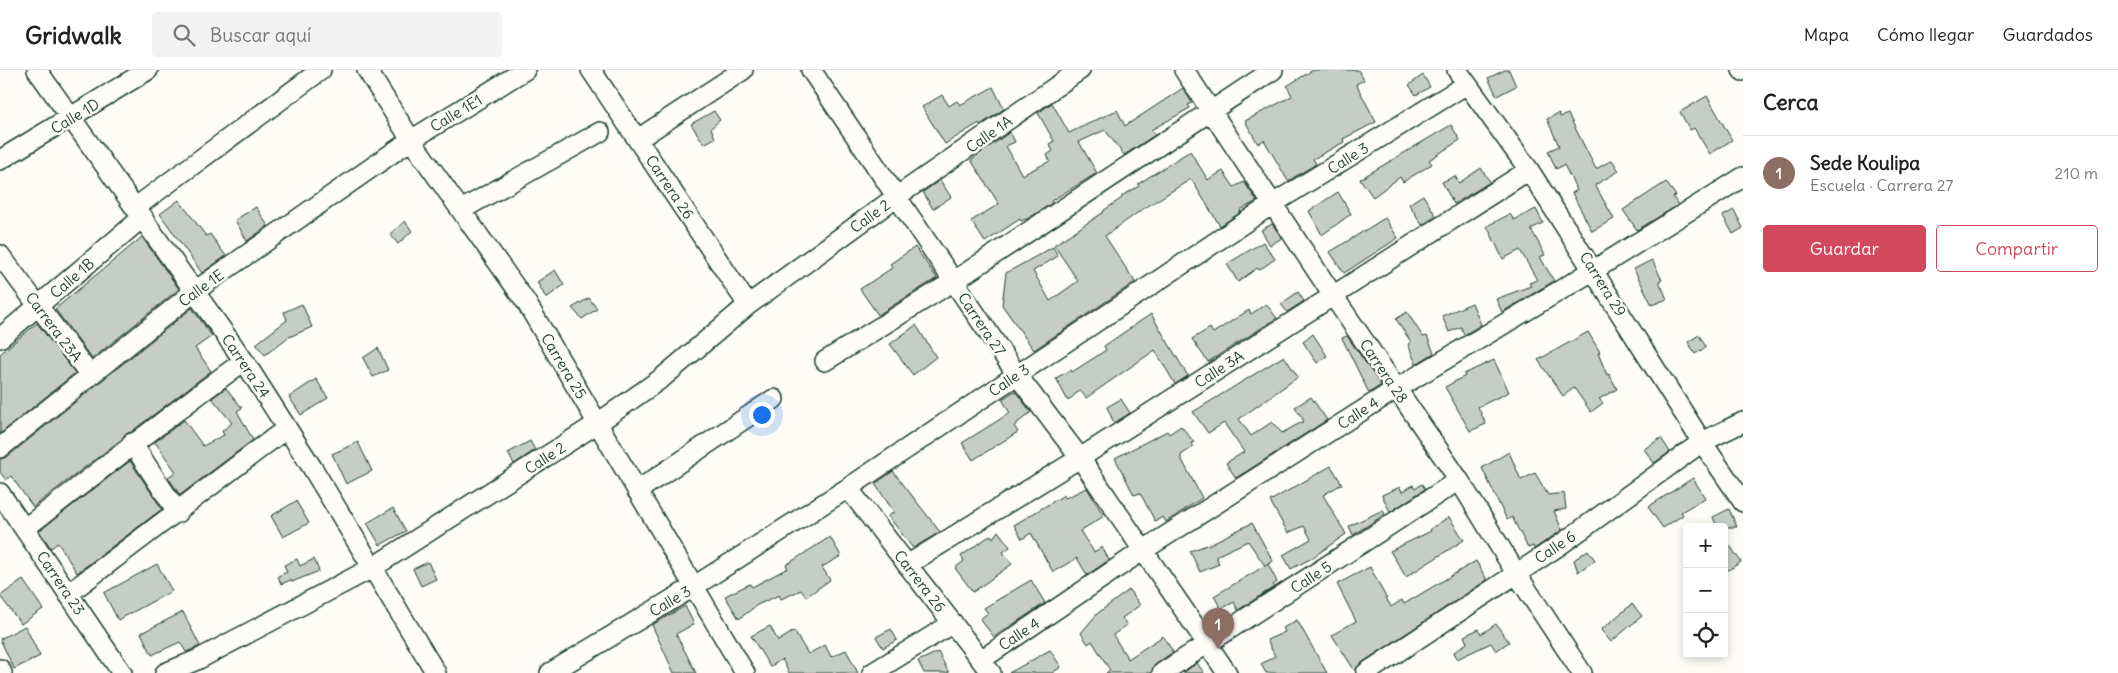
<!DOCTYPE html>
<html lang="es">
<meta charset="utf-8">
<style>
body{margin:0;font-family:Delius,sans-serif;background:#f2f2f2;color:#222}
.controls{position:absolute;right:15px;bottom:15px;display:grid;overflow:hidden;border-radius:5px;box-shadow:0 2px 8px #0003}
.controls button{width:45px;height:45px;display:grid;place-items:center;padding:0;border:0;border-bottom:1px solid #e0e0e0;background:#fff;color:#222;font:25px sans-serif}
.you{position:absolute;left:761px;top:344px;width:18px;height:18px;margin:-12px;border:4px solid #fff;border-radius:50%;background:#1a73e8;box-shadow:0 0 0 8px #1a73e833}
.badge{display:grid;place-items:center;width:32px;height:32px;border-radius:50%;background:#d1495b;color:#fff;font-size:16px;font-weight:700}
.pin{position:absolute;translate:-50% -41px;filter:drop-shadow(0 1px 2px #0008)}
.pin::after{content:'';position:absolute;top:26px;width:18px;height:15px;background:inherit;clip-path:polygon(0 0,100% 0,50% 100%)}
.list{margin:0;padding:0;list-style:none}
h2{display:flex;justify-content:space-between;align-items:center;height:65px;margin:0;padding:0 20px;font-size:21px}
h2 small{font-size:16px;font-weight:400;color:#767676}
.list li{display:grid;grid-template-columns:32px 1fr auto;gap:15px;align-items:center;box-sizing:border-box;height:75px;padding:0 20px;border-top:1px solid #e0e0e0}
.list b{display:block;font-size:19px;white-space:nowrap}
.list p{margin:0;font-size:16px;white-space:nowrap;color:#767676}
.list em{font-size:16px;font-style:normal;color:#767676}
.actions{display:flex;gap:10px;padding:15px 20px}
.actions a{flex:1;padding:11px 0;border:1px solid #d1495b;border-radius:5px;text-align:center;font-size:18px;color:#d1495b}
.actions .main{background:#d1495b;color:#fff}
.icon{flex:none;width:28px;height:28px;fill:none;stroke:currentColor;stroke-width:2;stroke-linecap:round;stroke-linejoin:round}
.map{position:relative;flex:none;width:1743px;height:603px;overflow:hidden}
header{display:flex;align-items:center;gap:30px;box-sizing:border-box;height:70px;padding:0 25px;background:#fff;border-bottom:1px solid #e0e0e0}
header strong{font-size:24px}
nav{display:flex;gap:28px;margin-inline-start:auto;font-size:18px}
.search{width:350px;height:45px;background:#f2f2f2;display:flex;align-items:center;gap:12px;box-sizing:border-box;padding:0 18px;border-radius:5px;color:#767676;font-size:19px}
main{display:flex}
aside{flex:1;background:#fff}
.map>svg:first-child{display:block}
</style>
<header>
<strong>Gridwalk</strong>
<div class="search"><svg class="icon" aria-label="search" viewBox="0 0 24 24"><circle cx="10" cy="10" r="6"/><path d="M15 15l6 6"/></svg>Buscar aquí</div>
<nav><a>Mapa</a><a>Cómo llegar</a><a>Guardados</a></nav>
</header>
<main>
<div class="map">
<svg width="1743" height="603" viewBox="0 0 1743 603">
<rect width="100%" height="100%" fill="#fdfcf7"/>
<filter id="ink" filterUnits="userSpaceOnUse"><feTurbulence type="fractalNoise" baseFrequency=".02" numOctaves="2"/><feDisplacementMap in="SourceGraphic" scale="10" xChannelSelector="R" yChannelSelector="G"/><feConvolveMatrix kernelMatrix="1 2 1 2 8 2 1 2 1" color-interpolation-filters="sRGB"/></filter>
<g filter="url(#ink)">
<path fill="#c6cdc7" stroke="#1f3d34" d="M1313,0H1358L1364,10L1356,14L1376,52L1343,69L1344,72L1313,89L1316,94L1288,111L1264,70L1258,74L1245,51L1292,26L1287,16Z
M1505,0H1509L1516,16L1497,26L1488,8Z
M1423,5L1430,17L1416,25L1409,15Z
M993,17L1004,39L980,55L979,53L945,74L922,37L942,25L949,36L957,31L960,35Z
M1183,18L1192,33L1188,35L1190,38L1151,60L1155,65L1124,85L1105,60L1079,72L1097,103L1051,131L1052,133L1029,148L1021,151L1020,149L985,172L971,151L999,134L971,90L1010,62L1015,72L1006,76L1022,105L1050,91L1047,85L1053,81L1049,74L1054,71L1038,43L1052,33L1069,63L1117,40L1125,56Z
M1707,26L1732,70L1710,84L1694,58L1690,60L1680,42Z
M714,41L720,50L711,58L715,68L704,74L691,54Z
M1559,43L1560,47L1568,44L1596,99L1612,90L1619,101L1595,115L1614,149L1592,161L1572,123L1577,120L1564,95L1556,99L1548,81L1559,76L1547,49Z
M1451,55L1460,70L1429,90L1432,94L1403,112L1400,107L1373,127L1360,109Z
M1190,81L1208,110L1223,101L1234,117L1244,112L1257,131L1240,140L1241,142L1220,156L1191,109L1140,141L1105,166L1135,212L1034,280L1002,235L1006,203L1053,177L1058,186L1033,201L1050,231L1078,211L1054,175L1104,142L1103,141L1122,128V126L1139,116L1138,114Z
M1481,98L1490,112L1454,134L1442,112L1455,106L1459,113Z
M940,110L951,127L933,139L923,122Z
M1666,112L1676,126L1673,127L1678,135L1637,160L1623,140Z
M1338,122L1351,144L1322,165L1309,141Z
M1423,125L1436,146L1422,155L1409,134Z
M179,130L206,166L210,164L226,186L202,203L160,144Z
M256,137L268,156L247,171L235,150Z
M1536,139L1543,153L1531,159L1545,185L1540,187L1554,211L1502,242L1496,229L1531,216L1529,213L1537,210L1520,180L1503,189L1487,156L1510,144L1514,150Z
M1734,140L1743,158L1733,164L1723,146Z
M1385,148L1398,168L1344,203L1330,182Z
M405,151L412,161L398,174L390,164Z
M1272,154L1282,168L1270,175L1261,160Z
M142,167L179,219L92,289L55,239Z
M1263,172L1275,189L1259,200L1257,198L1238,212L1227,194Z
M915,177L937,208L878,245L860,219L892,198L890,194Z
M1652,190L1662,210L1659,211L1667,229L1652,235L1634,199Z
M555,200L564,215L546,228L537,212Z
M1298,222L1304,231L1287,242L1281,234Z
M589,228L597,239L582,249L572,238Z
M1472,233L1481,255L1464,265L1461,257L1449,262L1442,246Z
M302,234L312,257L287,268L265,285L256,274L287,250L284,242Z
M1266,234L1277,248L1208,292L1192,269L1210,258L1213,263L1249,240L1251,244Z
M192,238L212,266L195,278L211,301L131,362L125,364L122,369L33,437L11,406L6,410L0,402V389L7,387Z
M1407,242L1423,267L1427,266L1434,283L1416,294L1408,274L1411,272L1396,249Z
M1151,244L1188,306L1175,314L1155,280L1086,328L1080,320L1068,331L1056,308L1071,300L1072,302L1097,286L1106,280L1104,276Z
M37,253L75,303L0,364V284Z
M916,255L936,287L913,305L890,274Z
M1588,262L1600,282L1598,283L1607,305L1609,304L1617,319L1599,329L1603,333L1591,342L1574,318L1563,326L1538,290Z
M1313,264L1327,286L1317,293L1303,272Z
M1699,265L1706,277L1695,284L1688,272Z
M1347,266L1381,315L1369,323L1342,268Z
M378,278L388,300L373,307L363,288Z
M1284,286L1298,307L1239,349L1251,366L1272,352L1282,363L1304,351L1295,337L1311,327L1327,350L1236,408L1226,393L1244,382L1224,353L1208,363L1193,342Z
M1494,290L1509,322L1478,337L1486,354L1470,361L1445,317L1465,306L1464,304Z
M316,309L328,328L301,345L289,327Z
M226,318L242,338L237,341L253,370L180,425L168,407L176,402L155,372L184,350L203,376L224,365L222,361L232,353L212,328Z
M1015,321L1031,342L1014,356L1018,362L973,390L962,373L1010,343L1002,329Z
M1121,329L1130,343L1114,353L1107,337Z
M1181,356L1194,372L1191,373L1193,377L1181,385V388L1202,428L1166,452L1163,447L1155,451L1140,423L1134,425L1115,388L1167,361L1169,364Z
M1661,368L1670,382L1654,393L1644,379Z
M530,371L535,380L514,394L508,383Z
M358,372L372,401L346,414L332,384Z
M1509,382L1521,410L1535,403L1548,425L1564,423L1566,439L1554,441L1562,460L1534,479L1533,476L1528,478L1512,447L1507,450L1482,398Z
M130,391L162,439L77,503L58,473L51,478L39,461Z
M1331,396L1342,414L1323,425L1346,464L1312,488L1291,499L1283,485L1311,469L1304,456L1288,463L1270,431Z
M893,401L940,462L913,478L888,446L894,442L875,414Z
M1693,408L1705,428L1681,442L1683,445L1663,458L1648,437Z
M1422,414L1425,419L1390,442L1382,425L1400,417L1402,422L1413,415L1415,418Z
M1087,418L1104,446L1080,461L1094,482L1102,477L1109,490L1087,505L1077,488L1053,502L1031,463L1022,469L1014,455L1064,425L1065,428Z
M296,431L309,453L283,467L271,446Z
M393,438L406,461L380,475L367,453Z
M1729,439L1737,457H1717L1713,447Z
M1383,440L1385,444L1353,465L1349,456Z
M1449,447L1464,470L1406,507L1390,481L1431,461L1430,459Z
M1252,453L1273,491L1265,496L1248,471L1216,486L1219,494L1200,502L1190,481L1210,474Z
M998,461L1010,477L1003,482L1012,494L973,522L955,498L964,491L961,486L991,465L993,468Z
M830,467L841,486L822,497L830,510L806,527L801,520L781,529L779,525L757,535L739,549L725,526L750,514L752,517L788,498L786,495Z
M1724,467L1741,492L1724,503Z
M1588,480L1595,490L1578,502L1574,490Z
M297,489L300,496L314,489L319,501L292,512L291,510L281,514L278,506L287,502L284,495Z
M1476,491L1487,510L1360,594L1355,601L1332,565L1356,551L1337,514L1370,497L1391,537L1402,530L1404,534Z
M428,492L436,509L421,516L413,499Z
M157,494L172,521L118,550L104,523Z
M1268,494L1277,512L1273,515L1274,517L1238,540L1234,532L1221,539L1214,526Z
M23,510L43,539L21,554L0,526Z
M1031,510L1045,533L994,567L980,549L988,543L984,538Z
M1129,520L1140,535L1122,548L1127,555L1113,565L1128,589L1163,566L1173,582L1156,594L1151,603H1106L1110,600L1092,571L1088,574L1081,563L1098,543Z
M1632,534L1642,546L1611,572L1601,560Z
M685,536L694,554L676,564L696,603H674L652,555Z
M183,542L200,576L186,582L180,572L152,585L141,563Z
M1297,550L1327,603H1266L1261,594L1275,586L1267,570L1285,562L1283,558Z
M1496,554L1509,572L1496,581L1491,573L1457,589L1454,582L1467,573L1464,566L1479,559L1481,564Z
M25,556L40,586L14,599L0,569Z
M770,556L778,571L794,561L808,584L825,575L831,587L846,580L858,603H789L782,589L770,597L751,566Z
M891,559L897,570L883,578L876,567Z
M1050,580L1061,597L1052,603H1009Z
M938,582L949,603H924L918,591Z
M1197,593L1204,603H1183Z"/>
<g fill="none" stroke-linecap="round" stroke-linejoin="round">
<g stroke="#1f3d34" stroke-width="22">
<path id="minor" d="M37,0L244,291L313,399L436,603
M367,0L411,70L526,232L745,603
M591,0L748,235
M811,0L1017,305L1080,388L1227,603
M1184,0L1334,227L1459,410L1516,503L1582,603
M1457,0L1529,100L1702,372L1743,432
M1742,0L1743,1
M638,69L743,0
M0,90L148,0
M136,137L321,0
M461,140L600,62
M0,185L90,305
M0,268L143,147
M825,291L954,211L1273,0
M132,373L178,443
M0,378L195,221L411,70L525,0
M848,418L991,603
M637,421L774,329
M0,423L122,603
M25,458C98,403 169,345 244,291
M907,495L1080,388L1529,100
M68,524L287,358
M981,590L1142,481L1396,319L1594,200L1743,107
M0,599L2,603
M165,603L197,590L372,498L598,353L662,308L748,235L896,127L1080,0
M550,603L693,517L848,418L1274,133L1467,14
M872,603L953,553
M1162,603L1459,410
M1366,603L1560,475L1702,372L1743,352"/>
</g>
<use href="#minor" stroke="#fdfcf7" stroke-width="19"/>
</g>
</g>
<g text-anchor="middle" dominant-baseline="central" stroke-width="5" stroke-linejoin="round" paint-order="stroke">
<g font-size="15" fill="#1f3d34" stroke="#fdfcf7">
<text transform="translate(456 43) rotate(-31)">Calle 1E1</text>
<text transform="translate(75 46) rotate(-31)">Calle 1D</text>
<text transform="translate(989 64) rotate(-35)">Calle 1A</text>
<text transform="translate(1348 88) rotate(-32)">Calle 3</text>
<text transform="translate(670 117) rotate(56)">Carrera 26</text>
<text transform="translate(870 146) rotate(-36)">Calle 2</text>
<text transform="translate(72 208) rotate(-41)">Calle 1B</text>
<text transform="translate(1603 214) rotate(58)">Carrera 29</text>
<text transform="translate(201 218) rotate(-36)">Calle 1E</text>
<text transform="translate(982 254) rotate(56)">Carrera 27</text>
<text transform="translate(54 257) rotate(53)">Carrera 23A</text>
<text transform="translate(246 296) rotate(56)">Carrera 24</text>
<text transform="translate(564 296) rotate(59)">Carrera 25</text>
<text transform="translate(1219 299) rotate(-33)">Calle 3A</text>
<text transform="translate(1384 301) rotate(56)">Carrera 28</text>
<text transform="translate(1009 310) rotate(-34)">Calle 3</text>
<text transform="translate(1358 343) rotate(-33)">Calle 4</text>
<text transform="translate(545 388) rotate(-33)">Calle 2</text>
<text transform="translate(1555 477) rotate(-34)">Calle 6</text>
<text transform="translate(1311 507) rotate(-33)">Calle 5</text>
<text transform="translate(920 511) rotate(52)">Carrera 26</text>
<text transform="translate(61 513) rotate(56)">Carrera 23</text>
<text transform="translate(670 531) rotate(-31)">Calle 3</text>
<text transform="translate(1019 564) rotate(-34)">Calle 4</text>
</g>
</g>
</svg>
<div class="controls">
<button>+</button>
<button>−</button>
<button><svg class="icon" aria-label="locate" viewBox="0 0 24 24"><circle cx="12" cy="12" r="6"/><path d="M12 2v4M12 18v4M2 12h4M18 12h4"/></svg></button>
</div>
<div class="you"></div>
<div class="pin badge" style="left:1218px;top:579px;background:#8d6e63">1</div>
</div>
<aside>
<h2>Cerca<small></small></h2>
<ul class="list">
<li><span class="badge" style="background:#8d6e63">1</span><div><b>Sede Koulipa</b><p>Escuela · Carrera 27</p></div><em>210 m</em></li>
</ul>
<div class="actions"><a class="main">Guardar</a><a>Compartir</a></div>
</aside>
</main>
